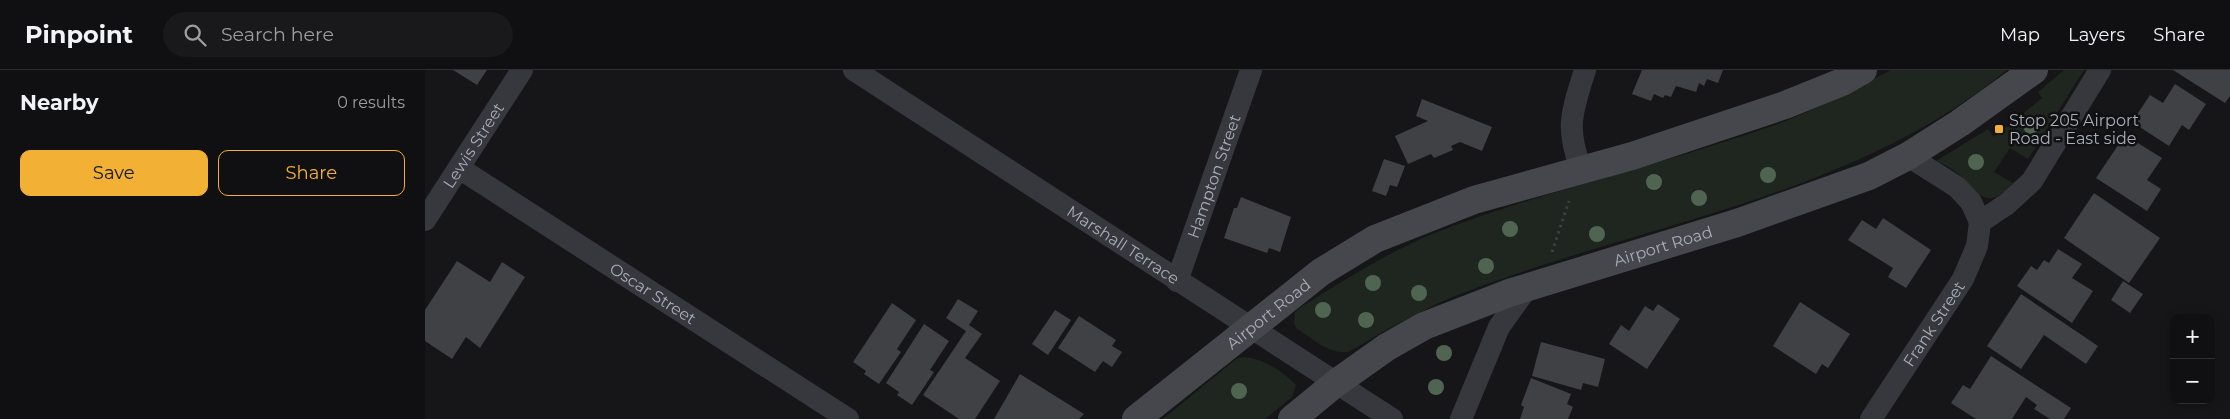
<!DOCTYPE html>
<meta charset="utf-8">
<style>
body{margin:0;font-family:Montserrat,sans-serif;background:#19191b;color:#f1f3f6}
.controls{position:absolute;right:15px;bottom:15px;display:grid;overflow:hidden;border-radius:10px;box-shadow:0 2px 12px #0003}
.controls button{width:45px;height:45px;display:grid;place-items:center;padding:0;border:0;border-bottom:1px solid #303032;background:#101012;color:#f1f3f6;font:25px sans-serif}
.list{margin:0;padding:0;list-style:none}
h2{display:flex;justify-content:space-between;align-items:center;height:65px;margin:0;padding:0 20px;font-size:21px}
h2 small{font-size:16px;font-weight:400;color:#9c9d9f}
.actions{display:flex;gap:10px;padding:15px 20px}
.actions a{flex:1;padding:11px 0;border:1px solid #f2b134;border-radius:10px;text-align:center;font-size:18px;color:#f2b134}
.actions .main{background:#f2b134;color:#111}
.icon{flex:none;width:28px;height:28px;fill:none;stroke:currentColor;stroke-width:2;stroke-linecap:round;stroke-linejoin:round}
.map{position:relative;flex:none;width:1805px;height:349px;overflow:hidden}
header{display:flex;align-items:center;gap:30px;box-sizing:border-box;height:70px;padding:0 25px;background:#101012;border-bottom:1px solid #303032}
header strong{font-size:24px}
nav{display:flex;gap:28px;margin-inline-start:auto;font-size:18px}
.search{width:350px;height:45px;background:#19191b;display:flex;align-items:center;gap:12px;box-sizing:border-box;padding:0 18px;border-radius:28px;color:#9c9d9f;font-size:19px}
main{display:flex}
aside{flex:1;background:#101012}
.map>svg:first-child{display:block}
</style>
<header>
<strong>Pinpoint</strong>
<div class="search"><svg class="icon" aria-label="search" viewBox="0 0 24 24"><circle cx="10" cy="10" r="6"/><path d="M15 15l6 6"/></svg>Search here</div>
<nav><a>Map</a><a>Layers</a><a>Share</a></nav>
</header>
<main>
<aside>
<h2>Nearby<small>0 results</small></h2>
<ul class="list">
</ul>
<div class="actions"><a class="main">Save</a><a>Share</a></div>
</aside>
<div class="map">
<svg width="1805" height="349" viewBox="0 0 1805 349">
<rect width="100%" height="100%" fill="#161618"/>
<path fill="#1e261f" d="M1466,0H1582C1428,126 1224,152 1043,221C1015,231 988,246 961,260C948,267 936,276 922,282C903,284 887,268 871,258L869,253L870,242L876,237C921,209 966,180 1015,161C1125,119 1240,94 1350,55C1391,40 1428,20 1466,0Z
M1639,0H1659L1603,89L1585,78L1569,102L1588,113C1569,136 1557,131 1541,111C1534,102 1521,95 1511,91L1563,59L1569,67L1617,28L1613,22Z
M818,287C837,288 858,301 871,315L867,327L840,349H738L811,289Z"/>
<path fill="#404145" d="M28,0H62L52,15Z
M1217,0H1298L1293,13L1282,9L1279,16L1274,13L1271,22L1251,16L1246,27L1240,25L1238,28L1229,24L1226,31L1207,24Z
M1748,0H1805V26L1800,33Z
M1750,14L1781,34L1764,60L1757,55L1744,76L1707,52L1725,25L1738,33Z
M997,29L1067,57L1057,81L1035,72L1026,76L1028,80L1009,88L1006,84L983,94L970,66L1003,51L991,46Z
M1700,65L1737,88L1722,110L1736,119L1722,141L1671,108Z
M959,89L980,96L972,117L965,115L961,126L947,121Z
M1669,123L1735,168L1704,213L1639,168Z
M816,127L866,147L855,182L844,178L842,183L799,168L809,138H812Z
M1458,148L1506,180L1481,218L1463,207L1468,198L1423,170L1437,150L1451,159Z
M1633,179L1657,194L1647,208L1668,221L1647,253L1592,216L1606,196L1612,200L1619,190L1624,193Z
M32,191L65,212L77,192L100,207L55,278L41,267L27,289L0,271V240Z
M1698,211L1718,224L1705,243L1686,230Z
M1596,224L1673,276L1661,294L1619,265L1596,299L1562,276Z
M533,229L553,241L544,255L557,264L540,288L575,311L550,349H534L498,325L541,261L521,248Z
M1375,232L1425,264L1403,298L1397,294L1391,304L1348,276Z
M467,233L491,250L472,279L476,282L454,314L439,304L441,301L428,292Z
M1233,234L1255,249L1222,299L1184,274L1196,255L1204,261L1220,236L1228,241Z
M630,240L646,250L623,285L607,274Z
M654,246L691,270L687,276L697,282L687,297L678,291L670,302L633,278Z
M499,254L524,271L505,300L509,302L487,335L472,325L474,322L461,313Z
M1116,272L1180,289L1173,317L1158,313L1156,320L1107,306Z
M1566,286L1646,338L1639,349H1625L1609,339L1612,335L1601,327L1587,349H1551L1526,333L1538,315L1545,319Z
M595,304L659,344L654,349H569Z
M1106,308L1146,324L1142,334L1148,337L1143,349H1095L1099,337L1096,335Z"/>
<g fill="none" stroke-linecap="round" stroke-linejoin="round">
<path stroke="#3d3f44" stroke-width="3" stroke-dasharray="2.5 4" stroke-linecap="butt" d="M1127,182L1144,131"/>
<g stroke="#37383d" stroke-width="22">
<path id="s1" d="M429,0L967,349"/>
<path d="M1483,86L1532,117L1546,132L1555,152"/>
<path id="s2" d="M34,98L423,349"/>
<path d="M1156,99C1140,57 1147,42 1160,0"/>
<path id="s3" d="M0,150L97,0"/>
<path id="s4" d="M752,211L826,0"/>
<path d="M1036,349L1074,257L1102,218"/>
<path id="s5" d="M1446,349L1538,209L1552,176L1555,152L1582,134L1607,111L1675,0"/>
</g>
<g stroke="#45474d" stroke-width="28">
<path id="s6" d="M711,349L896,202L950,169L1049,130L1207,86L1360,35L1417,12L1438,0"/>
<path id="s7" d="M867,349L911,313L962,277L999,256L1084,223L1312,153L1444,106L1483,86L1535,53L1609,0"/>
</g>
</g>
<g fill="#506452">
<circle cx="1606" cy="56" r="8"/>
<circle cx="1551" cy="92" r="8"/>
<circle cx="1343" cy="105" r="8"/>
<circle cx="1229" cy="112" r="8"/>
<circle cx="1274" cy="128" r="8"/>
<circle cx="1085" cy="159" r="8"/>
<circle cx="1172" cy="164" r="8"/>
<circle cx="1061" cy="196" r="8"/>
<circle cx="948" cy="213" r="8"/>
<circle cx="994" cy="223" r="8"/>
<circle cx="898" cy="240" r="8"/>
<circle cx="941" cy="250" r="8"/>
<circle cx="1019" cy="283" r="8"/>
<circle cx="1011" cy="317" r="8"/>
<circle cx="814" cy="321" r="8"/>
</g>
<rect fill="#f2b134" stroke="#111113" stroke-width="2" x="1569" y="54" width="10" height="10" rx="2.5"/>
<g text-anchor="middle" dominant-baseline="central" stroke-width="5" stroke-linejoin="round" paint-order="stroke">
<g font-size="16" fill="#a8adb8" stroke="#111113" text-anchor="start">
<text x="1584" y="50">Stop 205 Airport<tspan x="1584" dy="18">Road - East side</tspan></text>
</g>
<g font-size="16" fill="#a8adb8" stroke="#111113">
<text stroke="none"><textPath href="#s3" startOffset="89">Lewis Street</textPath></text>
<text stroke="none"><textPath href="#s4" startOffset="111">Hampton Street</textPath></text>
<text stroke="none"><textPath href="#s1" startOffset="321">Marshall Terrace</textPath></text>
<text stroke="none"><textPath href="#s7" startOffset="414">Airport Road</textPath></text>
<text stroke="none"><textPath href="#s2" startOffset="231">Oscar Street</textPath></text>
<text stroke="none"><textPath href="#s6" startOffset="169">Airport Road</textPath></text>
<text stroke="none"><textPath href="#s5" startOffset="114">Frank Street</textPath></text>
</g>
</g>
</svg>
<div class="controls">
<button>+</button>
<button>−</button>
</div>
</div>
</main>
